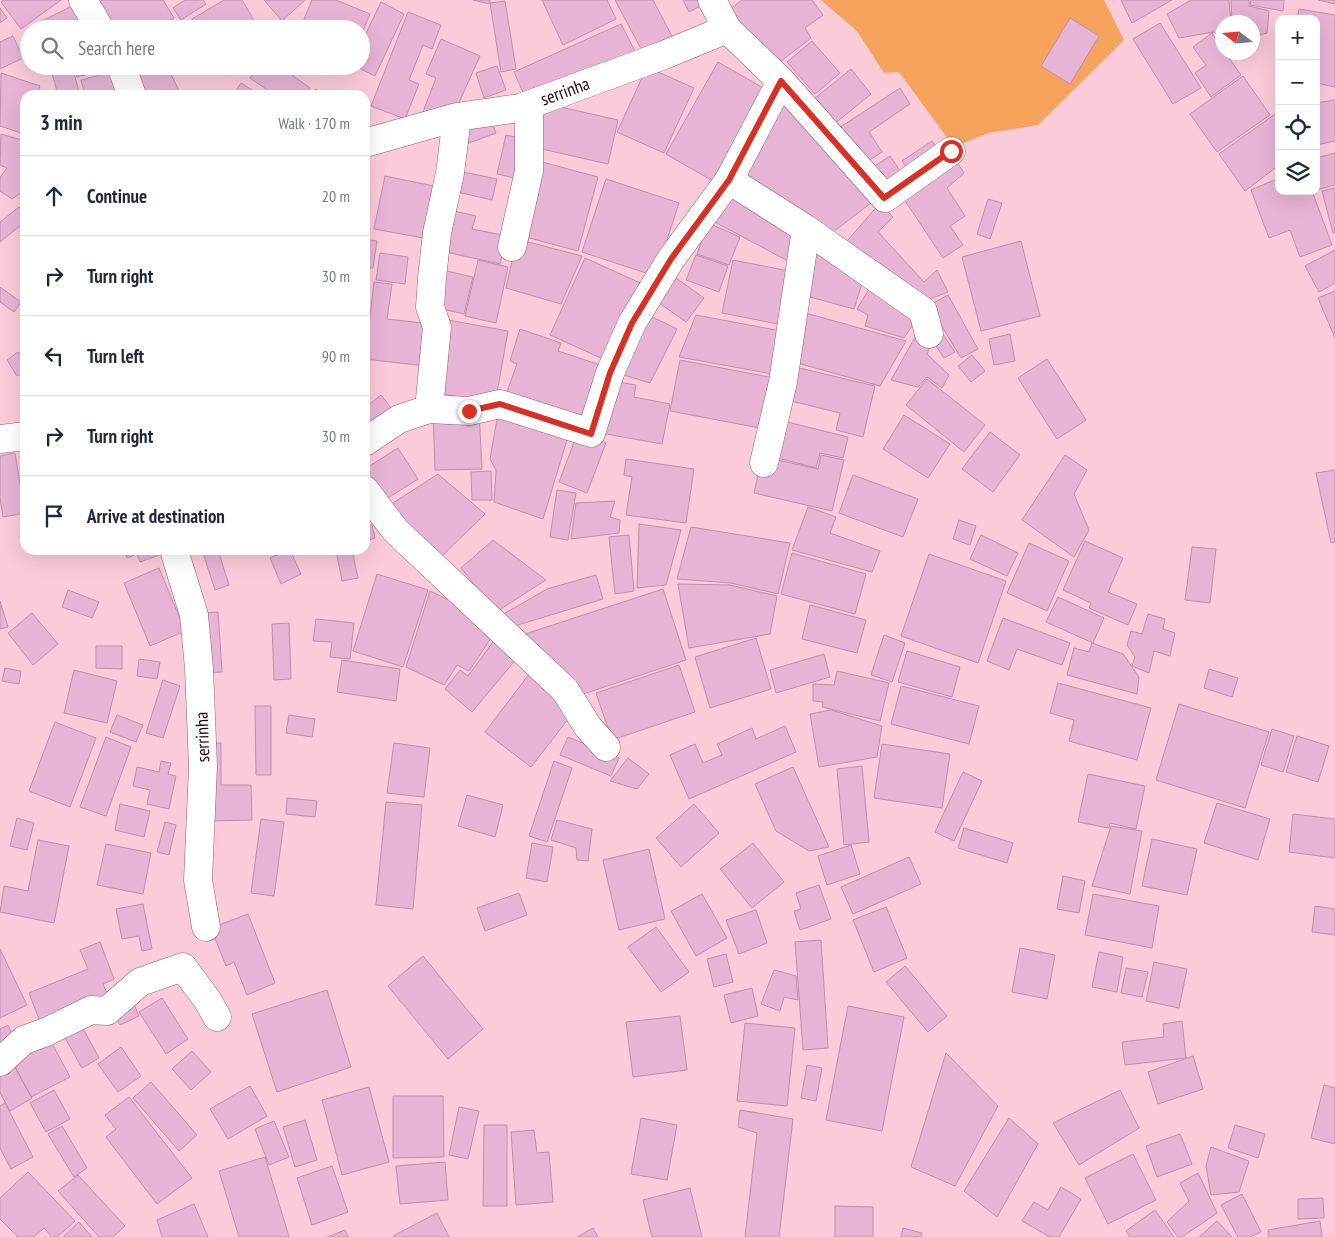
<!DOCTYPE html>
<meta charset="utf-8">
<style>
body{margin:0;font-family:"PT Sans Narrow",sans-serif;background:#f2f2f3;color:#1f2937}
.controls{position:absolute;right:15px;top:15px;display:grid;overflow:hidden;border-radius:10px;box-shadow:0 5px 20px #0002}
.controls button{width:45px;height:45px;display:grid;place-items:center;padding:0;border:0;border-bottom:1px solid #e0e1e3;background:#fff;color:#1f2937;font:25px sans-serif}
.compass{position:absolute;left:1215px;top:15px;width:45px;height:45px;border-radius:50%;background:#fff;box-shadow:0 5px 20px #0002;rotate:286deg}
.stop{position:absolute;width:15px;height:15px;margin:-11px;border:4px solid #d93025;border-radius:50%;background:#fff}
.stop.end{background:#d93025;border-color:#fff;box-shadow:0 1px 5px #0008}
.list{margin:0;padding:0;list-style:none}
h2{display:flex;justify-content:space-between;align-items:center;height:65px;margin:0;padding:0 20px;font-size:21px}
h2 small{font-size:16px;font-weight:400;color:#747a83}
.list li{display:grid;grid-template-columns:32px 1fr auto;gap:15px;align-items:center;box-sizing:border-box;height:80px;padding:0 20px;border-top:1px solid #e0e1e3}
.list b{display:block;font-size:19px;white-space:nowrap}
.list em{font-size:16px;font-style:normal;color:#747a83}
.icon{flex:none;width:28px;height:28px;fill:none;stroke:currentColor;stroke-width:2;stroke-linecap:round;stroke-linejoin:round}
.map{position:relative;flex:none;width:1335px;height:1237px;overflow:hidden}
.search{position:absolute;background:#fff;box-shadow:0 5px 20px #0002;left:20px;top:20px;width:350px;height:55px;display:flex;align-items:center;gap:12px;box-sizing:border-box;padding:0 18px;border-radius:28px;color:#747a83;font-size:19px}
.panel{position:absolute;background:#fff;box-shadow:0 5px 20px #0002;left:20px;top:90px;width:350px;height:465px;border-radius:15px}
.map>svg:first-child{display:block}
</style>
<div class="map">
<svg width="1335" height="1237" viewBox="0 0 1335 1237">
<rect width="100%" height="100%" fill="#fccbd9"/>
<path fill="#f4a25c" d="M821,0H1104L1124,40L1038,125L988,133L954,147L899,72L884,73L857,31Z"/>
<path fill="#e8b4d6" stroke="#bf8eae" d="M4,0H61L21,29L1,2Z
M95,0H163L174,18L156,29H112Z
M185,0H203L206,4L181,20L173,8Z
M224,0H242L259,29H198L192,19Z
M264,0H305L282,21Z
M312,0H336L370,14L361,35V29H300Z
M473,0H490L489,4Z
M542,0H607L616,19L563,45Z
M615,0H653L675,42L646,58Z
M683,0H707L708,2L689,12Z
M742,0H812L823,15L805,28L811,38L772,68L729,10Z
M1121,0H1172L1132,23Z
M1191,0H1229L1231,22H1222V34L1219,36L1214,32L1179,38L1167,14Z
M1231,0H1249V6L1269,11L1267,33L1252,37V22H1232Z
M1251,0H1284L1283,11L1250,5Z
M1318,0H1335V4Z
M505,1L516,69L501,72L490,3Z
M381,2L404,14L375,76L355,66H361V44Z
M74,5L83,20L66,29H38L36,24Z
M0,8L7,18L0,23Z
M1299,9L1335,15V87L1316,83V19H1297Z
M408,12L441,25L432,49L423,45L409,80L419,84L405,119L371,106Z
M1070,18L1099,36L1070,84L1041,66Z
M1160,23L1201,88L1173,104L1133,39Z
M188,24L190,29H179Z
M621,24L639,59L527,101L514,72Z
M1212,33L1222,48V52H1225L1241,75L1211,97L1195,73L1206,65L1193,47Z
M13,36L23,58L0,69V42Z
M441,39L480,56L456,109L421,117L436,78L426,74Z
M812,41L840,73L815,94L787,62Z
M718,62L765,89L713,181L666,154Z
M50,66H72L80,95H58Z
M74,66H98L99,71L77,77Z
M128,66H167L181,95H142Z
M221,66H241L226,75Z
M258,66H287L285,70L310,88L305,95H275L250,78Z
M497,66L506,90L484,98L476,73Z
M647,67L694,88L664,153L617,132Z
M851,69L871,94L828,129L808,104Z
M119,70L124,90L104,95H85L81,80Z
M1,73L40,86L37,95H25L24,134L0,126Z
M1243,76L1270,115L1217,152L1190,114Z
M241,83L260,95H233Z
M900,88L910,104L869,132L882,152L860,166L836,130Z
M316,89L323,95H311Z
M786,95L875,200L833,232L738,184Z
M1335,100V141L1316,145V103Z
M543,103L618,120L608,164L533,147Z
M1278,112L1279,165L1245,191L1219,154Z
M490,117L496,133L461,146L455,130Z
M1,134L25,141V190L12,199L0,191V177L7,168L0,165Z
M506,135L524,139L515,178L497,174Z
M932,141L940,154L911,174L902,161Z
M1335,153V185L1316,190V158Z
M890,156L905,178L885,192L870,169Z
M954,157L964,173L947,188L965,216L950,226L963,245L943,258L902,196Z
M538,161L598,177L578,251L518,235Z
M458,171L497,179L492,200L453,191Z
M385,176L439,187L429,239L374,229Z
M1279,178V191H1312L1332,245L1300,257L1290,230L1269,238L1251,190Z
M606,179L679,203L655,276L582,252Z
M1335,188V232L1333,233L1322,191Z
M727,195L802,235L788,261L713,221Z
M988,199L1002,203L990,239L977,234Z
M880,203L893,217L878,232L924,282L937,270L948,292L917,304L841,248Z
M19,207L25,215V222L0,242V222Z
M450,210L476,216L472,229L507,236L500,264L441,251Z
M708,223L740,237L729,265L697,254Z
M365,239L377,241L373,268L365,267Z
M517,239L582,256L561,304L506,288Z
M1021,241L1040,316L981,331L962,257Z
M812,246L864,277L854,309L799,294Z
M1335,250V283L1319,292L1305,266Z
M380,253L408,257L405,284L376,280Z
M696,255L728,266L719,292L686,280Z
M585,258L647,286L612,363L550,335Z
M478,260L508,267L496,323L465,316Z
M733,260L794,272L783,325L722,313Z
M442,270L473,277L464,314L434,307Z
M669,273L704,298L686,322L652,298Z
M374,282L392,284L387,319L432,324L426,366L365,359Z
M873,282L921,312L904,338L865,326L868,315L857,309Z
M0,287L21,302L14,312L0,302Z
M1335,291V338L1318,298Z
M948,295L978,349L961,358L941,325L935,328L924,308Z
M642,312L677,329L650,383L614,372Z
M802,312L906,341L880,386L790,361Z
M696,315L786,332L778,375L679,357Z
M448,320L508,331L495,404L434,392Z
M520,329L561,343L558,351L609,368L589,428L504,400L517,364L510,361Z
M918,332L932,341L927,354L949,375L942,388L927,377L918,387L891,380Z
M942,333L955,352L944,358L932,340Z
M1010,334L1015,361L994,365L989,339Z
M18,352L25,362V371L17,376L7,360Z
M972,355L985,371L971,382L958,366Z
M1047,359L1086,420L1057,439L1018,378Z
M680,360L774,378L765,429L670,411Z
M791,366L875,386L863,437L836,430L840,413L783,399Z
M927,379L985,425L964,452L906,405Z
M611,381L636,385L634,397L670,404L662,444L595,432Z
M381,395L394,412L365,435V408Z
M499,408L570,430L543,519L494,502L496,470L490,459Z
M479,411L482,469L435,470L433,413Z
M904,415L950,444L928,478L883,449Z
M779,420L848,437L843,458L820,453L816,468L770,456Z
M578,432L606,443L587,493L559,482Z
M990,432L1020,455L993,492L962,469Z
M398,448L418,479L383,501L365,474V469Z
M15,453L25,513L3,517L0,498V456Z
M821,455L844,460L832,511L754,493L758,475L768,477L773,459L818,469Z
M1065,455L1087,470L1074,494L1089,530L1074,557L1022,520Z
M626,459L694,469L686,523L626,515L632,477L624,475Z
M1335,470V542L1331,543L1316,473Z
M491,471L492,500H472L471,472Z
M438,474L485,514L438,560L387,507Z
M853,475L918,499L903,537L839,513Z
M557,490L576,493L568,540L550,537Z
M615,501L610,517L620,520L619,533L571,539L576,503Z
M808,507L836,517L830,533L880,551L872,572L792,550Z
M959,520L976,526L970,545L953,539Z
M639,524L681,530L666,585L637,588Z
M372,525L375,538L365,541V527Z
M691,527L790,543L778,594L731,583L677,579Z
M629,535L634,591L615,594L609,537Z
M981,535L1018,553L1007,576L970,559Z
M493,540L546,580L496,612L461,568Z
M1085,541L1123,558L1108,592L1137,604L1128,625L1089,608L1091,603L1063,590Z
M1029,543L1069,561L1047,611L1007,593Z
M1192,547L1216,549L1210,603L1185,600Z
M124,550H164L165,553L140,562L137,554L127,558Z
M202,550H218L229,585L215,590Z
M287,550H290L301,574L281,584L270,558Z
M336,550H352L358,578L342,581Z
M792,553L866,574L855,614L781,594Z
M929,554L1006,581L978,663L901,636Z
M159,568L185,631L150,646L124,583Z
M377,574L428,590L403,667L353,651Z
M596,575L603,599L508,628L502,615L547,589Z
M678,584L730,585L777,596L770,634L689,648Z
M663,589L686,660L583,694L519,636Z
M68,590L99,602L92,618L62,607Z
M430,591L457,604L493,635L469,671L457,665L444,685L406,667Z
M1058,597L1104,618L1093,643L1046,622Z
M0,601L8,627L0,629Z
M810,605L866,620L857,653L802,639Z
M218,612L222,672L203,673L204,613Z
M32,613L58,644L33,665L8,633Z
M1148,614L1165,619L1163,629L1175,633L1170,656L1154,651L1149,673L1132,666L1135,657L1127,645L1131,631L1142,634Z
M1003,618L1070,643L1062,665L1017,649L1009,670L987,661Z
M316,619L354,623L350,659L330,657L332,642L313,641Z
M289,623L291,679L274,680L272,624Z
M884,635L905,643L892,682L871,675Z
M496,638L518,657L472,712L445,689L460,670L468,676Z
M756,638L771,689L710,708L695,657Z
M1092,643L1123,654L1139,677L1137,694L1067,675L1074,648L1089,652Z
M96,646H122V669L96,668Z
M907,651L960,667L952,697L898,682Z
M824,654L830,677L776,693L770,670Z
M139,659L160,662L157,679L137,676Z
M342,660L400,669L396,701L337,692Z
M679,665L695,712L612,740L596,693Z
M5,668L21,671L19,684L2,681Z
M1209,669L1238,678L1232,697L1204,688Z
M74,670L117,681L107,723L64,713Z
M837,671L889,683L880,721L822,707L823,702L813,701V684L834,685Z
M530,673L576,709L531,767L485,732Z
M163,680L180,686L163,738L146,733Z
M1058,683L1151,708L1137,760L1069,741L1074,720L1050,713Z
M901,686L979,706L969,744L891,724Z
M1179,704L1269,732L1245,808L1156,780Z
M255,706H271V775H256Z
M831,710L882,726L877,757L819,767L810,714Z
M117,715L143,725L136,742L110,732Z
M289,715L315,719L312,737L286,733Z
M55,722L96,738L70,807L29,791Z
M785,726L796,752L689,799L670,755L695,744L703,763L722,755L717,744L752,728L756,739Z
M1272,729L1294,736L1283,772L1261,765Z
M1297,736L1329,746L1318,782L1286,772Z
M106,737L131,747L106,816L80,807Z
M568,737L619,758L611,776L560,755Z
M209,743H221V785H251L252,820L209,821Z
M394,743L430,748L424,797L387,793Z
M882,744L950,754L942,808L874,798Z
M628,758L649,774L637,789L610,781Z
M161,761L171,763L168,774L176,776L169,809L147,804L150,790L133,786L137,767L159,772Z
M554,761L572,768L547,842L529,836Z
M862,766L869,842L844,845L837,769Z
M793,767L829,847L809,851L776,831L755,784Z
M963,772L982,781L954,841L935,832Z
M1088,774L1145,786L1136,829L1110,823L1109,828L1078,822Z
M467,795L503,805L495,837L458,826Z
M287,798L317,801L315,817L286,814Z
M386,802L422,805L413,909L376,905Z
M1217,803L1270,819L1258,860L1204,843Z
M120,804L150,811L144,837L115,830Z
M694,804L719,833L681,867L656,838Z
M1293,814L1335,819V858L1289,852Z
M17,818L34,823L27,850L10,846Z
M261,819L284,822L274,896L251,893Z
M557,820L592,829L588,861L577,860L576,848L551,840Z
M165,822L176,825L169,855L157,852Z
M1111,826L1142,831L1130,894L1092,886Z
M964,828L1013,843L1007,863L958,848Z
M1152,839L1197,849L1187,895L1142,886Z
M38,840L69,846L54,923L0,912L4,886L28,891Z
M532,843L553,847L547,882L526,878Z
M753,843L784,882L752,908L720,869Z
M106,844L151,853L143,894L97,885Z
M851,845L860,874L827,885L818,856Z
M649,849L665,919L619,930L603,860Z
M909,857L921,884L853,914L841,887Z
M1063,876L1085,881L1079,913L1057,909Z
M819,885L831,919L800,930L794,911L801,909L796,893Z
M519,893L527,915L485,931L477,908Z
M702,894L727,938L696,956L671,911Z
M1093,894L1159,906L1152,948L1085,935Z
M143,904L152,949L142,951L139,936L122,939L116,909Z
M1315,906L1335,909V935L1312,932Z
M886,907L907,958L874,972L853,920Z
M756,910L767,943L739,954L726,920Z
M248,914L275,983L247,995L234,962L226,966L211,928Z
M656,927L689,972L661,992L628,947Z
M821,940L828,1048L803,1050L795,942Z
M100,942L114,979L103,984L110,1000L42,1027L29,993L88,969L80,950Z
M1020,948L1055,955L1047,999L1012,992Z
M0,949L27,1005L0,1018Z
M1099,952L1123,957L1117,992L1092,987Z
M726,954L733,982L714,987L707,959Z
M423,956L483,1029L448,1059L388,986Z
M1154,962L1187,969L1179,1008L1146,1001Z
M905,966L947,1016L928,1032L886,982Z
M1126,968L1148,972L1142,997L1121,993Z
M774,970L796,976L798,1000L784,997L780,1011L761,1004Z
M752,988L758,1016L731,1023L724,995Z
M327,990L351,1067L277,1092L252,1014Z
M162,998L188,1039L166,1054L139,1012Z
M132,999L139,1016L120,1025L112,1009Z
M848,1006L904,1017L882,1131L826,1120Z
M680,1016L687,1070L633,1077L626,1022Z
M79,1021L99,1058L82,1068L61,1031Z
M1182,1021L1186,1058L1125,1065L1122,1042L1164,1037L1163,1024Z
M745,1023L795,1028L787,1106L737,1101Z
M8,1025L15,1041L0,1048V1029Z
M48,1036L70,1077L31,1097L10,1057Z
M121,1047L141,1076L118,1092L98,1064Z
M192,1051L211,1072L191,1090L172,1069Z
M946,1053L998,1106L955,1186L911,1167Z
M1193,1056L1203,1089L1158,1104L1148,1072Z
M12,1062L32,1098L10,1111L0,1093V1069Z
M807,1065L822,1068L816,1101L801,1098Z
M151,1082L197,1135L179,1151L133,1098Z
M1324,1085L1335,1088V1144L1311,1138Z
M250,1086L267,1116L228,1139L210,1109Z
M369,1087L389,1162L342,1175L322,1100Z
M54,1090L70,1119L46,1132L30,1103Z
M1120,1090L1139,1128L1079,1165L1053,1123Z
M393,1096H443L444,1157L393,1158Z
M129,1097L192,1178L157,1204L106,1137L116,1129L105,1115Z
M5,1103L33,1157L11,1169L0,1148V1106Z
M459,1107L479,1111L468,1159L449,1155Z
M740,1110L793,1119L779,1237H745L757,1133L738,1127Z
M641,1118L677,1125L667,1180L631,1174Z
M1009,1118L1038,1144L997,1217L964,1191Z
M305,1120L317,1160L295,1167L283,1127Z
M274,1121L289,1157L269,1165L255,1129Z
M484,1125H507V1206H483Z
M1235,1125L1265,1134L1258,1158L1228,1148Z
M62,1126L87,1168L74,1177L48,1134Z
M534,1130L537,1153L549,1152L553,1202L516,1205L511,1132Z
M1180,1134L1192,1164L1157,1177L1146,1146Z
M1211,1147L1249,1161L1239,1192L1211,1195L1206,1166Z
M1133,1154L1156,1200L1108,1224L1085,1178Z
M265,1157L289,1237H239L219,1171Z
M445,1162L448,1200L400,1204L396,1166Z
M332,1166L348,1212L312,1225L297,1178Z
M28,1172L75,1221L57,1237H52L44,1228L34,1237H18L0,1219V1198Z
M1198,1173L1217,1213L1182,1237H1178L1167,1222L1189,1201L1180,1183Z
M78,1175L125,1226L113,1237H99L58,1191Z
M1061,1187L1081,1199L1059,1237H1050L1022,1221L1034,1202L1048,1210Z
M690,1188L702,1237H652L643,1200Z
M1242,1194L1261,1232L1250,1237H1238L1221,1205Z
M1323,1198L1324,1218L1298,1219V1199Z
M194,1204L208,1237H162L157,1220Z
M835,1206L873,1207V1237H835Z
M1155,1210L1174,1237H1130L1126,1231Z
M437,1213L449,1237H394L393,1236Z
M1217,1221L1232,1237H1199Z
M1320,1221L1322,1237H1269L1268,1230Z
M79,1222L92,1237H63Z
M593,1228L598,1237H577Z
M903,1228L922,1233L921,1237H901Z
M345,1230L348,1237H327Z"/>
<g fill="none" stroke-linecap="round" stroke-linejoin="round">
<g stroke="#925d6d" stroke-width="29">
<path id="street" d="M83,0L100,29
M121,66L132,95
M781,81L885,198L951,151
M365,143L457,117L520,108L664,55L727,29L712,0
M729,180L806,229L923,311L929,334
M512,247L529,171V116L520,108
M429,409L437,327L430,307L432,278L437,233L450,173L457,117
M0,439L25,436
M365,442L399,419L429,409L469,411L500,404L591,433L610,373L632,323L671,259L729,180L781,81L727,29
M764,463L783,382L806,229
M365,490L395,530L565,690L588,727L606,747
M174,550L194,615L199,668L203,766L198,880L206,927
M0,1062L24,1040L46,1032L91,1010L107,1011L140,982L183,967L208,1001L217,1017"/>
</g>
<use href="#street" stroke="#fff" stroke-width="28"/>
</g>
<g fill="none" stroke-linecap="round" stroke-linejoin="round">
<path stroke="#d93025" stroke-width="6" d="M469,411L500,404L591,434L610,373L632,323L671,259L729,180L781,81L884,198L951,151"/>
</g>
<g text-anchor="middle" dominant-baseline="central" stroke-width="5" stroke-linejoin="round" paint-order="stroke">
<g font-size="18" fill="#200b12" stroke="#fbfbfb">
<text transform="translate(565 91) rotate(-20)">serrinha</text>
<text transform="translate(202 737) rotate(-92)">serrinha</text>
</g>
</g>
</svg>
<div class="controls">
<button>+</button>
<button>−</button>
<button><svg class="icon" aria-label="locate" viewBox="0 0 24 24"><circle cx="12" cy="12" r="6"/><path d="M12 2v4M12 18v4M2 12h4M18 12h4"/></svg></button>
<button><svg class="icon" aria-label="layers" viewBox="0 0 24 24"><path d="M12 4l9 5-9 5-9-5zM3 14l9 5 9-5"/></svg></button>
</div>
<svg class="compass" viewBox="-18 -18 36 36"><path d="M0-13l5 13h-10z" fill="#e53935"/><path d="M0 13l5-13h-10z" fill="#747a83"/></svg>
<div class="stop" style="left:951px;top:151px"></div>
<div class="stop end" style="left:469px;top:411px"></div>
<div class="search"><svg class="icon" aria-label="search" viewBox="0 0 24 24"><circle cx="10" cy="10" r="6"/><path d="M15 15l6 6"/></svg>Search here</div>
<section class="panel">
<h2>3 min<small>Walk · 170 m</small></h2>
<ul class="list">
<li><svg class="icon" aria-label="ahead" viewBox="0 0 24 24"><path d="M12 20V5M6 11l6-6 6 6"/></svg><div><b>Continue</b></div><em>20 m</em></li>
<li><svg class="icon" aria-label="right" viewBox="0 0 24 24"><path d="M7 20v-9h11M14 6l5 5-5 5"/></svg><div><b>Turn right</b></div><em>30 m</em></li>
<li><svg class="icon" aria-label="left" viewBox="0 0 24 24"><path d="M17 20v-9H6M10 6l-5 5 5 5"/></svg><div><b>Turn left</b></div><em>90 m</em></li>
<li><svg class="icon" aria-label="right" viewBox="0 0 24 24"><path d="M7 20v-9h11M14 6l5 5-5 5"/></svg><div><b>Turn right</b></div><em>30 m</em></li>
<li><svg class="icon" aria-label="arrive" viewBox="0 0 24 24"><path d="M6 21V4h12l-3 4 3 4H6"/></svg><div><b>Arrive at destination</b></div></li>
</ul>
</section>
</div>
